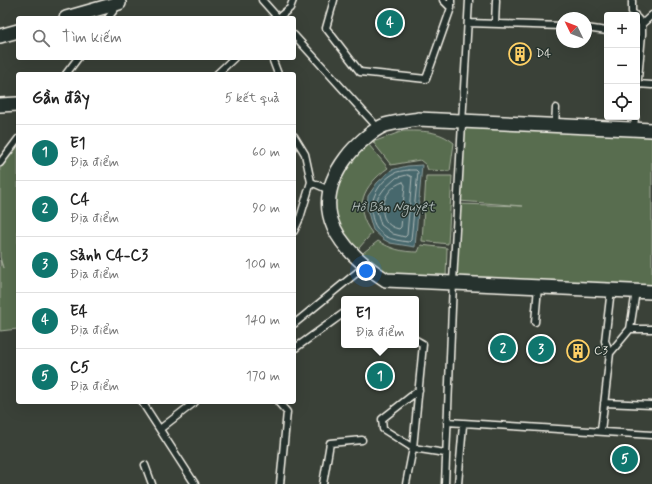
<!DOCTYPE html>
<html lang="vi">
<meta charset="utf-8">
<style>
body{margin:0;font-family:Mynerve,sans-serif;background:#f2f2f2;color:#222}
.controls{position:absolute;right:12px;top:12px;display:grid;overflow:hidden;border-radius:4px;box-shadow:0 4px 16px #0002}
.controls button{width:36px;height:36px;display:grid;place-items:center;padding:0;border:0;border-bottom:1px solid #e0e0e0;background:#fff;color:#222;font:20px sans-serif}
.compass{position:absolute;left:556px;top:12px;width:36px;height:36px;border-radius:50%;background:#fff;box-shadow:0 4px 16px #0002;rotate:313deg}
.you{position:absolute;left:366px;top:271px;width:14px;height:14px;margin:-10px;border:3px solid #fff;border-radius:50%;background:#1a73e8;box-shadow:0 0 0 6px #1a73e833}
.badge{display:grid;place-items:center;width:26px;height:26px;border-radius:50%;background:#0f766e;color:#fff;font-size:13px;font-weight:700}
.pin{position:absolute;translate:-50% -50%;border:2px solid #fff;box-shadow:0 1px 4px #0006}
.popup{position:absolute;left:341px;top:296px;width:78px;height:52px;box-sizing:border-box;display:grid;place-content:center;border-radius:4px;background:#fff;filter:drop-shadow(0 1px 3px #0005);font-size:13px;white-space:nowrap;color:#767676}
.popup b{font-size:15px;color:#222}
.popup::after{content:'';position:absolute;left:50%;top:100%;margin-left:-8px;border:8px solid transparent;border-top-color:#fff}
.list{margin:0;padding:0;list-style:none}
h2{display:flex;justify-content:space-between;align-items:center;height:52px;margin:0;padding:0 16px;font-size:17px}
h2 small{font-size:13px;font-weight:400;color:#767676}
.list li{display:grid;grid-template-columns:26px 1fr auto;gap:12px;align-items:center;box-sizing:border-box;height:56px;padding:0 16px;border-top:1px solid #e0e0e0}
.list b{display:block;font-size:15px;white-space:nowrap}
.list p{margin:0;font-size:13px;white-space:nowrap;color:#767676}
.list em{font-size:13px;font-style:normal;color:#767676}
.icon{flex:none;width:22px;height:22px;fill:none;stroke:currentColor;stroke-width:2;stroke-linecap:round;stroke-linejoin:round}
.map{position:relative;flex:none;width:652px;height:484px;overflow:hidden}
.search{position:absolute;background:#fff;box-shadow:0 4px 16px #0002;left:16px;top:16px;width:280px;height:44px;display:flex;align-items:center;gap:10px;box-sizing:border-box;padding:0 14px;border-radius:4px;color:#767676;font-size:15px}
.panel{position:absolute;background:#fff;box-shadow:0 4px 16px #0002;left:16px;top:72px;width:280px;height:332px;border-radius:4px}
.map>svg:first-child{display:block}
</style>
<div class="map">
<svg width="652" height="484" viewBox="0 0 652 484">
<rect width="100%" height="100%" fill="#3a4138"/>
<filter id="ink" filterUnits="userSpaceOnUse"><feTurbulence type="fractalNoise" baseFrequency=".025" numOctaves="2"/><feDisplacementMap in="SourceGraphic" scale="8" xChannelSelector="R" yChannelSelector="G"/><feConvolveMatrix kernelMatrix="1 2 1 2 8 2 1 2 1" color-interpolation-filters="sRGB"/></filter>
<g filter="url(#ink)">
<path fill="#596d50" stroke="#a6af9c" d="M462,126L652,135V292L454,281L459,204L523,206L459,201Z
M403,131C423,131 438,130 454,143L450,171L428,170L426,165L420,160L391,165L373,142Z
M18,138V329L0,331V260L3,268L0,257V162Z
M369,145L388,168C364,185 352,207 372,233L353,255C347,243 337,229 333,216C332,213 333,208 334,204C337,181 349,158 369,145Z
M426,176H452L448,244L422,241Z
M378,241C391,249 402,252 418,252L421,245L447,248L446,278L383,275L359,256Z"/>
<path fill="#47676d" stroke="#8c9e9e" d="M422,165L415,247L390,243L383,239L373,230L367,209L368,196L377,183L391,170L407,166Z"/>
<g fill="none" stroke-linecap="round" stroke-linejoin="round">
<path stroke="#afbab7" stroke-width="1" d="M408,170H416L418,172L411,240L409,242C401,241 392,240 385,236C362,220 371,187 393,174C397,171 403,171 408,170Z
M408,175L412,177L407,235L405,237L393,234L381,225L376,208L377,199L384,189L396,178Z
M403,182L405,185L401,227L399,229C373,224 381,188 403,182Z"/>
<g stroke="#f4f1e8" stroke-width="9">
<path id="service" d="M262,0L278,18
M334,0L326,28L360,72L426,79L451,8V0
M443,0L451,8
M632,0V12L635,15
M108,18L117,6
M278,18L290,8L293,0
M637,18L642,24V34L637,90
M468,23L562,26
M495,24L496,0
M642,24L652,15
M586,28L607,31
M294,35L379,129
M272,58L278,74
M66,74L78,58
M217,74L234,58
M637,84L652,85
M555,125L556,108
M634,129L635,117
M294,136L305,154L311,182L329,190
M0,163L18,139
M294,231L300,218L311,182
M535,322L538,287
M294,324L365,266
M630,329H652
M416,340L423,344L413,448L383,429L382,419L419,390
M294,349L344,313
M610,353L630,329L636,291
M142,402L195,484
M278,402L287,412L280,484
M604,403L652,405
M447,422L652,435
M160,429L195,402
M601,431L610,353L605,341L611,289
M145,465L152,484
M323,484L330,443L362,440
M406,484L413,448L445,453
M445,484L453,282L469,0
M458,484L463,425"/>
</g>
<g stroke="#f4f1e8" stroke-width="16">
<path id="minor" d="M66,18L119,3
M0,36L18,31
M0,105L18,104
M652,130L418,119C408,121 395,122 385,125C372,130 354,147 346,158C307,210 339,250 386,280L652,292"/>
</g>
<use href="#service" stroke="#26332d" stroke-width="6"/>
<use href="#minor" stroke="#26332d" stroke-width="13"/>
</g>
</g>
<defs>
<g id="building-ring" transform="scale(1.15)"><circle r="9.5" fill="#26332d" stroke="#ffd166" stroke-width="1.5"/><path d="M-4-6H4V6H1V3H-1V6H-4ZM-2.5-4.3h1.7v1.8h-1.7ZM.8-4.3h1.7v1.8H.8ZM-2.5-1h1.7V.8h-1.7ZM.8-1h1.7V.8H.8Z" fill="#ffd166"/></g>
</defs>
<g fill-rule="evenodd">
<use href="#building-ring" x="520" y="54"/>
<use href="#building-ring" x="578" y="351"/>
</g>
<g text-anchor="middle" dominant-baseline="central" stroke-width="3" stroke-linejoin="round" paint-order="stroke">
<g font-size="12" fill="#f4f1e8" stroke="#26332d" text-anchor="start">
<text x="536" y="54">D4</text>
<text x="594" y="351">C3</text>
</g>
<g font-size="13" font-style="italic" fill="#afbab7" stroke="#26332d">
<text x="393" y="207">Hồ Bán Nguyệt</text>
</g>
</g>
</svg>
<div class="controls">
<button>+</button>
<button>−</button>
<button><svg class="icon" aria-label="locate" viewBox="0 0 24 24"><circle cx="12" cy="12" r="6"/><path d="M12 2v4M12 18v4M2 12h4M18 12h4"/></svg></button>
</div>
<svg class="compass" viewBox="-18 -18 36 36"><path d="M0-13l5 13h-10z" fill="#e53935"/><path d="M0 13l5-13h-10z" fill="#767676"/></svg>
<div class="you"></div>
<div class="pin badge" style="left:380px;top:376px">1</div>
<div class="popup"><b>E1</b>Địa điểm</div>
<div class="pin badge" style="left:503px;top:348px">2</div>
<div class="pin badge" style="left:541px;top:349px">3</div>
<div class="pin badge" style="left:390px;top:23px">4</div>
<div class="pin badge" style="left:625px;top:459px">5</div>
<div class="search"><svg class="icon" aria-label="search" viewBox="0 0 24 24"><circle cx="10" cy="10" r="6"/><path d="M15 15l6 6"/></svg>Tìm kiếm</div>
<section class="panel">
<h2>Gần đây<small>5 kết quả</small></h2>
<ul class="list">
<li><span class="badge">1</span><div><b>E1</b><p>Địa điểm</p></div><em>60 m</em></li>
<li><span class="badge">2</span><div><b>C4</b><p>Địa điểm</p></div><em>90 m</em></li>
<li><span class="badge">3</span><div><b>Sảnh C4-C3</b><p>Địa điểm</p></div><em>100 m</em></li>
<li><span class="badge">4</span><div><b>E4</b><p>Địa điểm</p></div><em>140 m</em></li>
<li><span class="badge">5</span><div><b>C5</b><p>Địa điểm</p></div><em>170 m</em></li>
</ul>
</section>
</div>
